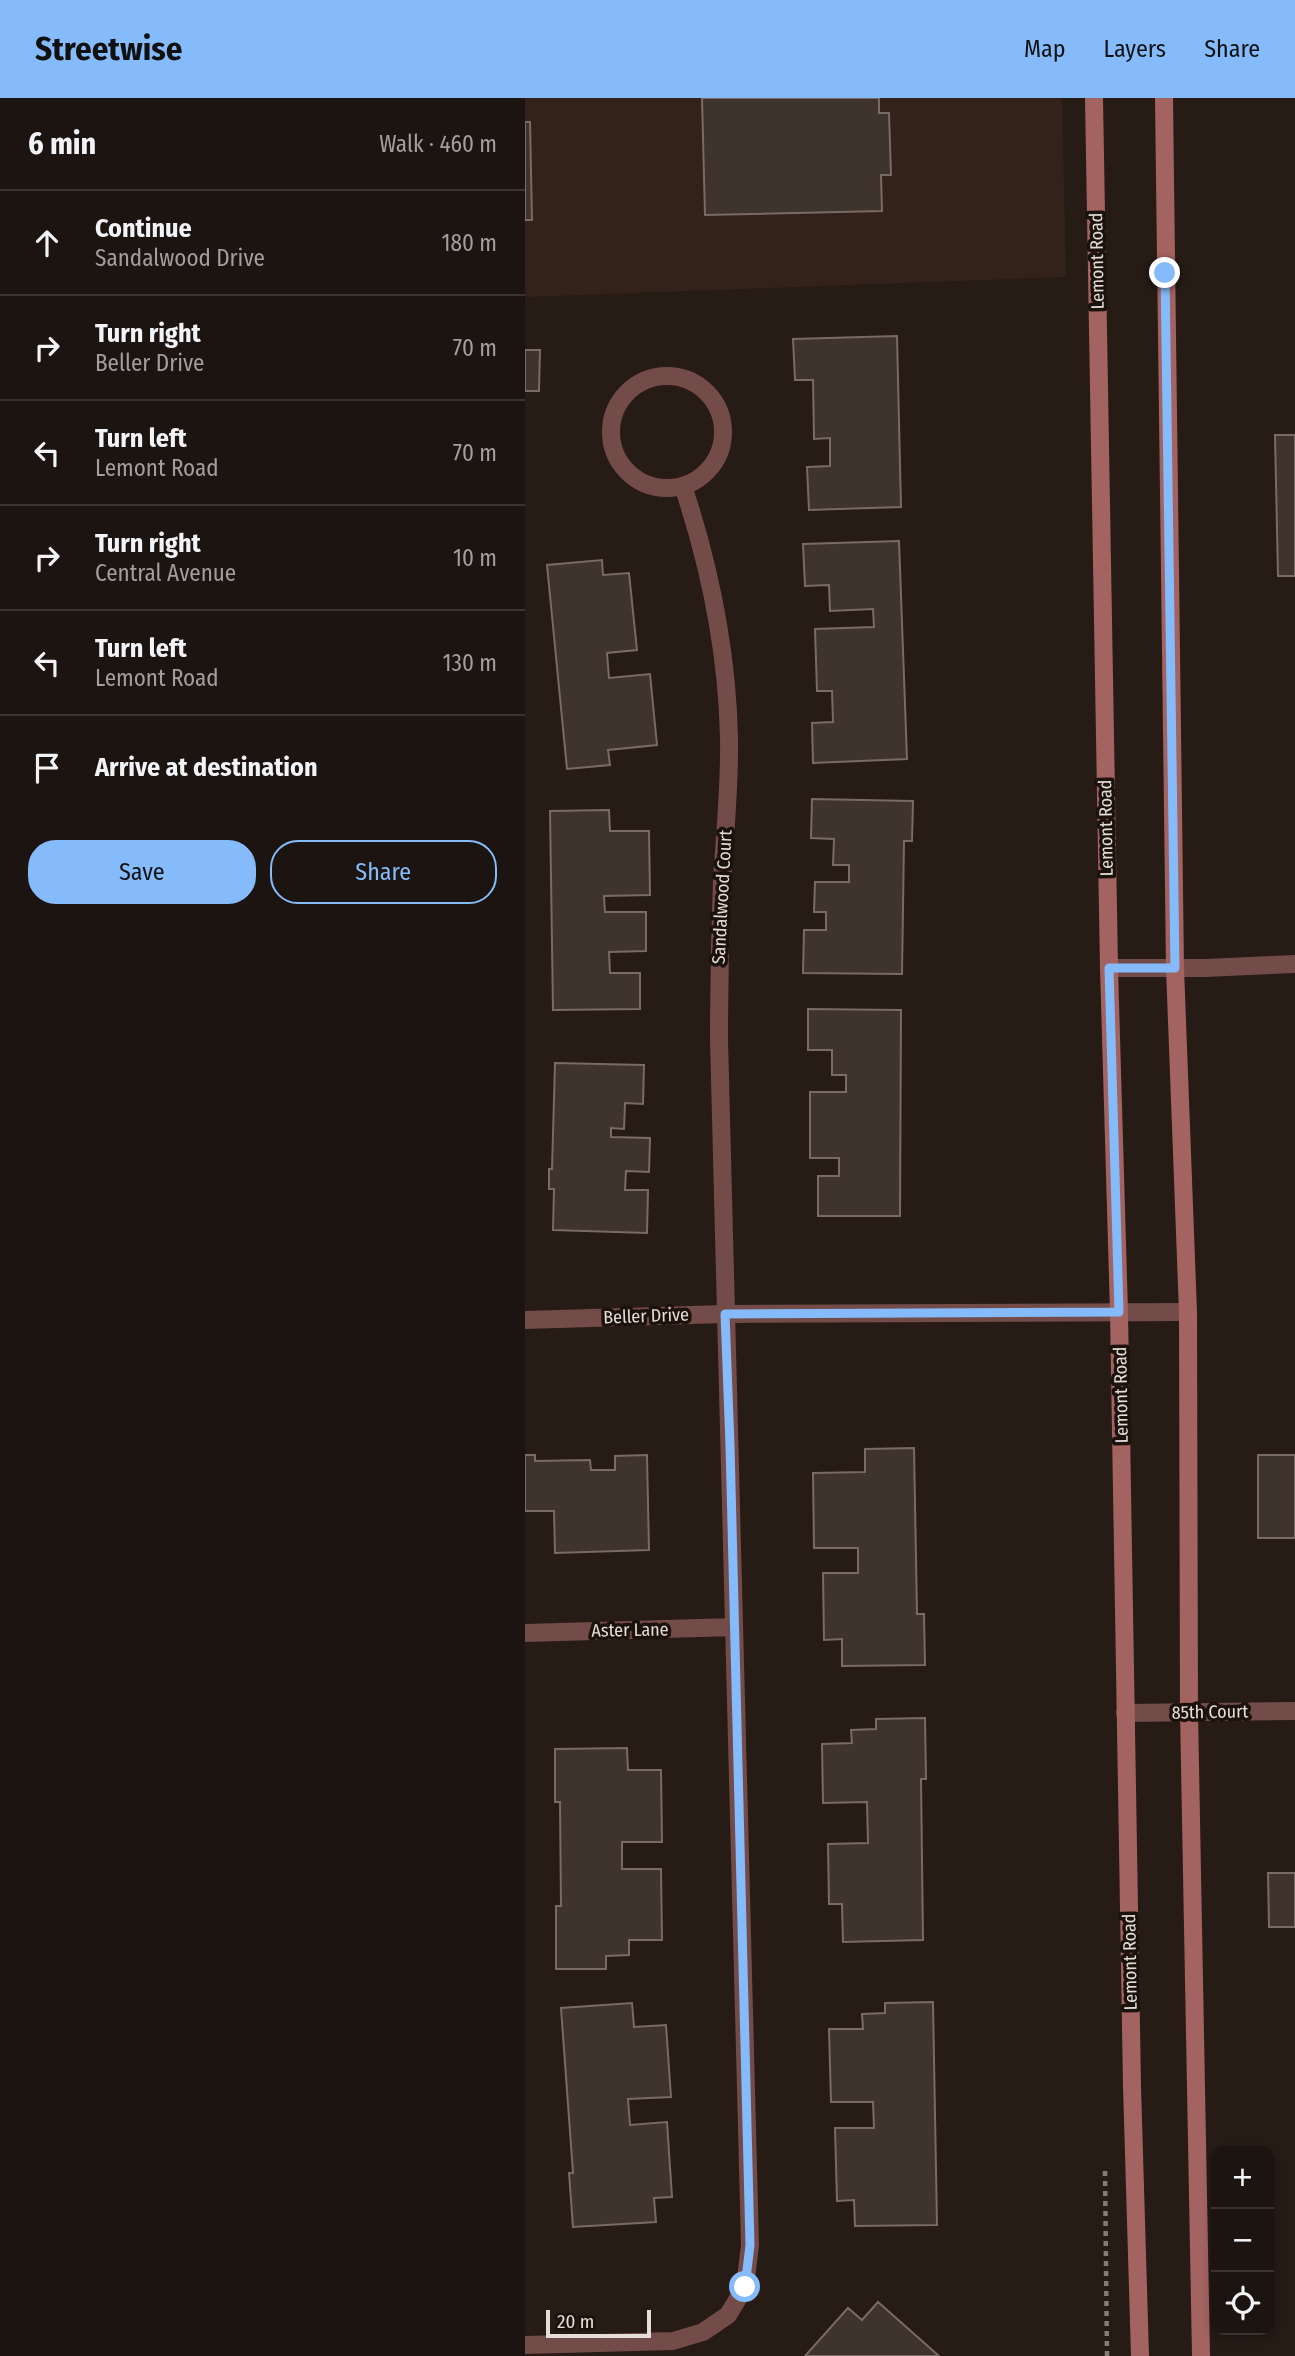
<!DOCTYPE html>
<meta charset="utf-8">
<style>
body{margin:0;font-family:"Fira Sans Condensed",sans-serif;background:#251d19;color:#f1f3f6}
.controls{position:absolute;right:21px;bottom:21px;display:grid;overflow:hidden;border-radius:14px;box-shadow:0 4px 10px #0003}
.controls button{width:63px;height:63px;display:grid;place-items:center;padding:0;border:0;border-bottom:2px solid #3a3330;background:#1c1410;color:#f1f3f6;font:35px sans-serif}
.scale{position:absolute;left:21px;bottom:18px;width:105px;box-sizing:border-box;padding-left:7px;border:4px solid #e5ddd8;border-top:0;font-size:19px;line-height:24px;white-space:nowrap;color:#e5ddd8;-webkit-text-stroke:5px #1c120c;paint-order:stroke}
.stop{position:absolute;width:21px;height:21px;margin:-16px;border:5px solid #85bbfb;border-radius:50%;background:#fff}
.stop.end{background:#85bbfb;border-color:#fff;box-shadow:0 2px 7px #0008}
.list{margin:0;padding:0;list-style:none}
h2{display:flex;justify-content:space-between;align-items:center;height:91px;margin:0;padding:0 28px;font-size:30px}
h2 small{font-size:23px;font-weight:400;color:#a09e9f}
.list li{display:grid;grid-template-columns:46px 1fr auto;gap:21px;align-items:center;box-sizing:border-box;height:105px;padding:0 28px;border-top:2px solid #3a3330}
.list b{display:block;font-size:26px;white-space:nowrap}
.list p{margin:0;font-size:23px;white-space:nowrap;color:#a09e9f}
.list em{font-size:23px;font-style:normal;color:#a09e9f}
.actions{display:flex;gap:14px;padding:21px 28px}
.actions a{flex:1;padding:16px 0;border:2px solid #85bbfb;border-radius:28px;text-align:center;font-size:24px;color:#85bbfb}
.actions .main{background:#85bbfb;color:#111}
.icon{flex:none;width:38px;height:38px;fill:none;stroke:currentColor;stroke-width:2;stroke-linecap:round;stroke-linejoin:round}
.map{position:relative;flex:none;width:770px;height:2258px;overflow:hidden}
header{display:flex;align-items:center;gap:42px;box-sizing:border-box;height:98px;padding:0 35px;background:#85bbfb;color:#111}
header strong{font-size:33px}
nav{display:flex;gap:38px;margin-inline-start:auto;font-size:24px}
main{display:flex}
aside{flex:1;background:#1c1410}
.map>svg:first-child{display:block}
</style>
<header>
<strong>Streetwise</strong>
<nav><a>Map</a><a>Layers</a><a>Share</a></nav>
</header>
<main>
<aside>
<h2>6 min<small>Walk · 460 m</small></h2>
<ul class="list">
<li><svg class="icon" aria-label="ahead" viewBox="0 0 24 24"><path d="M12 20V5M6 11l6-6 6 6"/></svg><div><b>Continue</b><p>Sandalwood Drive</p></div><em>180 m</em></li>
<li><svg class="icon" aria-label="right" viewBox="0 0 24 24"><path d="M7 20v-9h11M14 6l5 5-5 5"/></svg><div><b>Turn right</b><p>Beller Drive</p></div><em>70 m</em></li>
<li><svg class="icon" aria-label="left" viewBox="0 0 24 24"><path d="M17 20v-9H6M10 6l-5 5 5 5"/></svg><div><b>Turn left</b><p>Lemont Road</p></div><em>70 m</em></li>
<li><svg class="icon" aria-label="right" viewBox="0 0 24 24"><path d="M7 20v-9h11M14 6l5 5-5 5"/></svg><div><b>Turn right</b><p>Central Avenue</p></div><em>10 m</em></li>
<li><svg class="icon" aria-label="left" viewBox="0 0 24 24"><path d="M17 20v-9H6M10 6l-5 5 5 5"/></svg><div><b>Turn left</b><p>Lemont Road</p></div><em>130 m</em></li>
<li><svg class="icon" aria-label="arrive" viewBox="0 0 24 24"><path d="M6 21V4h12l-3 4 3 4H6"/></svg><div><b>Arrive at destination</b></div></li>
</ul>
<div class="actions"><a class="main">Save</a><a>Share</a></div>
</aside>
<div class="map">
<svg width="770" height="2258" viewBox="0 0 770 2258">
<rect width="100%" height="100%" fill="#261b15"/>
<path fill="#332219" d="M0,0H537L541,179L0,199Z"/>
<path fill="#3f332d" stroke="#796a63" stroke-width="2" d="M177,0H354V15H364L366,77H356L357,113L180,117Z
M0,24H5L7,122H0Z
M372,238L376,409L284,412L282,369L305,368V340L289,341L288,282H270L268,241Z
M0,252H15L14,293H0Z
M750,337H770V478H753Z
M374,443L382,661L288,665L287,625L308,624L307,593H292L290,531L349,529L348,511L305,513L304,487L280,488L278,446Z
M77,462L78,477L104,475L112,552L82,555L84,580L125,576L132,647L83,652L85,667L42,671L22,467Z
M287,701L388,703L387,743H379L377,876L278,875L279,832H301V814H289L290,784H324V767H308L309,741L286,740Z
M84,712L85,733H124L125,797L79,798L80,814H121V853L84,854L85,875H115V911L28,912L25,713Z
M283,911L376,912L375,1118H293V1078H314V1060H285V994H321V977H307V952H283Z
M30,965L119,967L118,1006L100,1005L99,1031L86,1030V1039L125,1040L124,1074L101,1073L100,1092H123L122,1135L28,1132L29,1091H24V1071H27Z
M389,1350L392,1516H399L400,1567L317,1568V1541L299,1542L298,1475H333V1450H289L288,1375L340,1374V1351Z
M0,1357H10V1363L65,1362L66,1372H90V1358L122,1357L124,1452L30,1455L29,1413H0Z
M733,1357H770V1440H733Z
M400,1620L401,1681H396L398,1842L318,1844L317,1806H304L303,1746L343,1745L342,1704L298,1705L297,1646L327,1645L326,1632L351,1631V1621Z
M102,1650L103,1672H136L137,1744H97V1771H136L137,1842H104V1857L81,1858V1871H31V1808H36L35,1704H30V1651Z
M743,1775H770V1829H744Z
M408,1904L412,2127L330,2128L329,2102L312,2103L310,2030H349L348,2004H306L304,1931H338L337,1916L360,1915V1905Z
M107,1905L109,1929L141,1927L146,1999L103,2001L105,2027L142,2024L147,2099L129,2100L131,2124L48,2129L44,2075H48L36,1910Z
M353,2204L414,2258H280L323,2210L337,2222Z"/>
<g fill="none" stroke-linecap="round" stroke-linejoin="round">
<path stroke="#857c76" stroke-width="4.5" stroke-dasharray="5 5" stroke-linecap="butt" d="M580,2073L582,2258"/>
<path stroke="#734b48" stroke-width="18" d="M86 334a56 56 0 1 1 112 0a56 56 0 1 1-112 0Z
M584,870H680L770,866
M0,1222L199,1216L663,1214
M0,1535L209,1529
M600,1615L770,1613
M0,2247L148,2243L178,2234L203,2217L220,2189L225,2147L194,942C194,889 195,836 197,782C200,735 205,686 204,639C202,552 185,469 158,388"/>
<path stroke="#a36360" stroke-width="18" d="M569,0L584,870L594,1214L607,1988L615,2258
M639,0L650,870L663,1214L664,1614L676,2258"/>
</g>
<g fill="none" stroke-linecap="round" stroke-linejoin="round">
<path stroke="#85bbfb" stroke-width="9" d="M220,2189L225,2147L205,1347L200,1216L594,1214L584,870H650L640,175"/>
</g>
<g text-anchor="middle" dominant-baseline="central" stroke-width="7" stroke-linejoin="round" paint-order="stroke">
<g font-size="18" fill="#e5ddd8" stroke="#1c120c">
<text transform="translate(572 163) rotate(-91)">Lemont Road</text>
<text transform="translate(581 730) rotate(-91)">Lemont Road</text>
<text transform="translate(197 799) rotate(-87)">Sandalwood Court</text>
<text transform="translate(121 1218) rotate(-2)">Beller Drive</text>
<text transform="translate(596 1297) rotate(-91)">Lemont Road</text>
<text transform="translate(105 1532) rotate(-1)">Aster Lane</text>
<text transform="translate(685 1614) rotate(-1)">85th Court</text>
<text transform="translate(605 1864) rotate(-91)">Lemont Road</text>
</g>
</g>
</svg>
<div class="controls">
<button>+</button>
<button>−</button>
<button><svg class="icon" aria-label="locate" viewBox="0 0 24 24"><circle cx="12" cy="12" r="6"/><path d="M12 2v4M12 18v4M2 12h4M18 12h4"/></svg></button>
</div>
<div class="scale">20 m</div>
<div class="stop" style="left:220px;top:2189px"></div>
<div class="stop end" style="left:640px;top:175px"></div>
</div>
</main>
